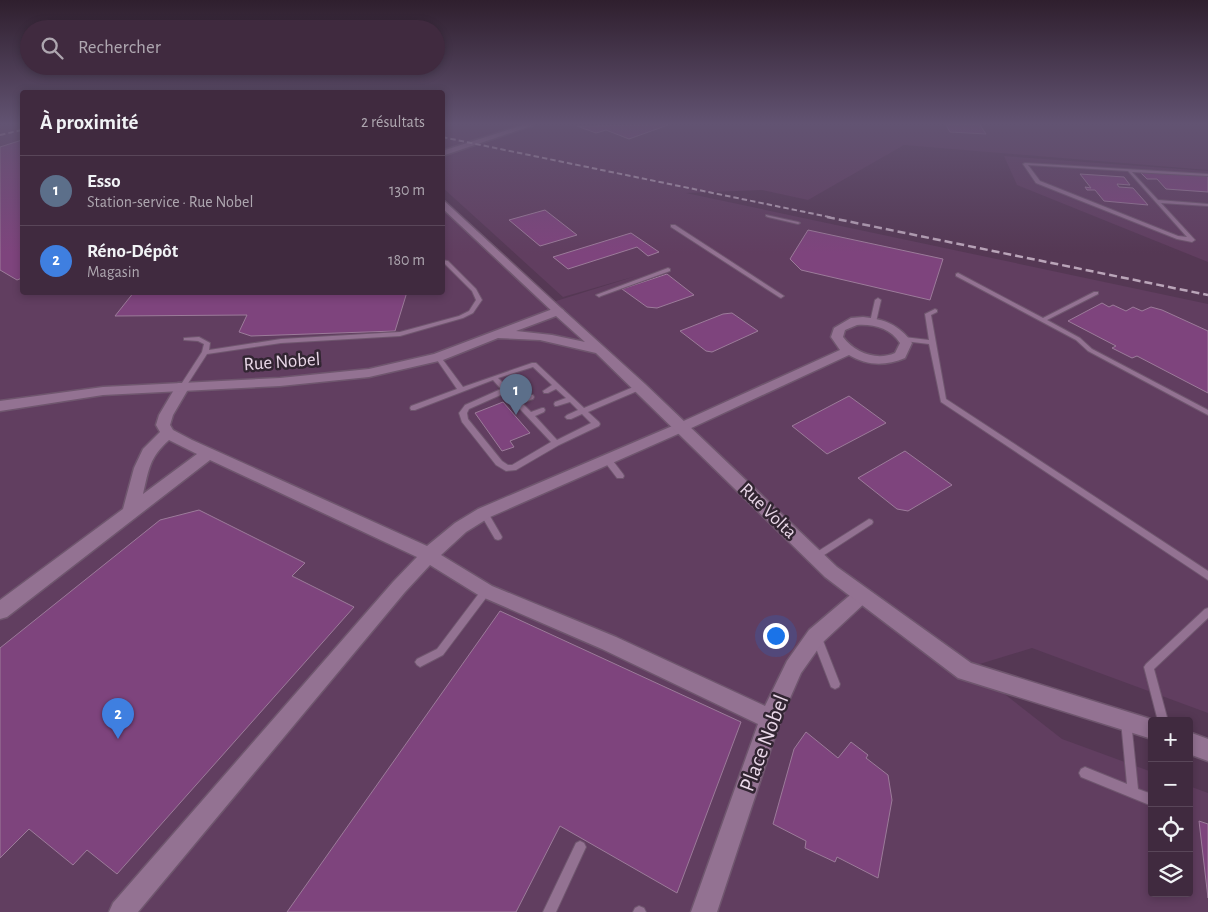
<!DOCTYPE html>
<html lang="fr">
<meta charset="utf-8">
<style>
body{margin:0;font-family:"Alegreya Sans",sans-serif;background:#473246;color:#f1f3f6}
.controls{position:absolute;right:15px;bottom:15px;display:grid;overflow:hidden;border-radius:5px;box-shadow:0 2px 8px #0003}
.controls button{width:45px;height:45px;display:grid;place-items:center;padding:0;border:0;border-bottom:1px solid #594659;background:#402a3f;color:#f1f3f6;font:25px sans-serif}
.you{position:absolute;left:775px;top:635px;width:18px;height:18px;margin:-12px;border:4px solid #fff;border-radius:50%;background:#1a73e8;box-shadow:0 0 0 8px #1a73e833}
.badge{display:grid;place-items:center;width:32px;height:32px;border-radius:50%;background:#ea580c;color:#fff;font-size:16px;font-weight:700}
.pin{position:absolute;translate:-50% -41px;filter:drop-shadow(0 1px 2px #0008)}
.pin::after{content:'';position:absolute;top:26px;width:18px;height:15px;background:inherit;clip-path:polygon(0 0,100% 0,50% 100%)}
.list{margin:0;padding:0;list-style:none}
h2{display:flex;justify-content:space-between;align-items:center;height:65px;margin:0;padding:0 20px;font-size:21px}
h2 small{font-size:16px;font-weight:400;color:#aea7b0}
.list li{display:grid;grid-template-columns:32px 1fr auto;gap:15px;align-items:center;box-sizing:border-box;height:70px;padding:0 20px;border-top:1px solid #594659}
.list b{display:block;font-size:19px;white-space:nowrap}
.list p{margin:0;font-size:16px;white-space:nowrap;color:#aea7b0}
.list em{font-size:16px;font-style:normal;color:#aea7b0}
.icon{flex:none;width:28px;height:28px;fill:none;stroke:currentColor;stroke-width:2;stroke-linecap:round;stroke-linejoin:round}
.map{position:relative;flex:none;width:1208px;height:912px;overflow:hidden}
.search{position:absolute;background:#402a3f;box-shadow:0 2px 8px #0003;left:20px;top:20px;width:425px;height:55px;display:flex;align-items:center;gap:12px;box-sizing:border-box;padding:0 18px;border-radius:28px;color:#aea7b0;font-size:19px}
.panel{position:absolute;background:#402a3f;box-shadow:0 2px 8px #0003;left:20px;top:90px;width:425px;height:205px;border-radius:5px}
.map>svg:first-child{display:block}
</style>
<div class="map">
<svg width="1208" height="912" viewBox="0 0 1208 912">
<rect width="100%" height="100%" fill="#553854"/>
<path fill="#613e60" d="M0,125H22V292H442L443,204L553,302L636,276L563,297L443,188V125H1208V170L904,145L808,200L762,190L686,193L1208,304V713L1032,648L970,667L1062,739L1152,772V893H1189V786L1208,793V912H0Z
M1004,156L1208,171V262L1017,185Z"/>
<path fill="#7e447d" stroke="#9c7b9a" d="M668,125L629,139L606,130L596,133L577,126Z
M946,125H980L986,134L950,132Z
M22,140V278L17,280L0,270V147Z
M1140,172L1208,175V192L1166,189L1157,179H1147Z
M1080,174L1124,177L1130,185L1117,184L1119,187L1133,188L1148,205L1104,201L1095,190H1087L1085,187L1091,188Z
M545,210L577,235L540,246L509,220Z
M808,230L943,259L930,300L801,270L790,259Z
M631,233L659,252L648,256L637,247L568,269L553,257Z
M667,274L694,295L657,308L647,307L622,289Z
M134,292H407L395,331L251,336L239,332L247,315L115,316Z
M1102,303L1109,307L1113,305L1126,311L1133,307L1142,311L1151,307L1162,310L1208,331V393L1137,356L1132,358L1112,348L1116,346L1068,321Z
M732,313L758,331L712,352L706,351L680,331L723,314Z
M849,396L886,423L827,454L792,426Z
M503,402L530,433L510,441L514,447L502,451L475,413Z
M905,451L952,485L908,511L897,509L858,478Z
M199,510L305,563L292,576L354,607L117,874L87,850L73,865L29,829L0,858V648L160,520Z
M500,611L741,722L677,893L560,826L516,912H287Z
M806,732L838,758L851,742L868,755L866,758L888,775L892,800L878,878L837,857L835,862L805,848L806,841L773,824L794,749Z
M1199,821L1208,824V898Z"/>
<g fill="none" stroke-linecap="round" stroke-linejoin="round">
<g stroke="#6f566e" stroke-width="2">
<path id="lane" d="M1025,163L1208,174V176L1132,172L1158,200L1208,204V206L1161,203L1195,240L1192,242L1177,239L1036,183L1023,164ZM1028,165L1128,171L1187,237L1178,236L1040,181Z
M766,215L798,222L800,223L798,224L768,217L766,216Z
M671,225H675L784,296L781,298L779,297L671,227Z
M442,260L448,261L476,289L482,300L473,313L463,318L400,336L281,343L207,354L185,388H183L180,386L202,352L204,344L198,341L184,340V338L199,337L210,343L209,350L281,339L400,332L459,316L469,311L476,300L472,291L445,264H442Z
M668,268L670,269V271L601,296L599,297L596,295Z
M958,273L1043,318L1094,292H1098V294L1047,320L1080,338L1092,349L1208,410V415L1088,351L1076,340L956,276V274Z
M878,298L881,300L876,322L873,324L870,322L875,300Z
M935,309L937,310V312L931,315L946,399L1208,571V580L941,402L929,344L904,341L901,339L904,337L929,340L925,314Z
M438,355L440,356L463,387L532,363H536L584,408L638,385H642L643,387L642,389L588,412L599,422L600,424L599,426L559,445L516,470L506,471L496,465L462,422L459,413L465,405L501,389L493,380L415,410H411L410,408L411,406L457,389L435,357ZM533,367L552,385L543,391L544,393H548L556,389L566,398L555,402L554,404L555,406H557L570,402L578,410L567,415L565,417L567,419H571L582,414L591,423L557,440L535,416L544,412L545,410L544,408H542L531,412L522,403L533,399L534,397L533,395H531L519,399L498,378ZM505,393L551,442L512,465H508L502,461L468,419L467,413L469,409Z
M607,456L610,457L623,474L624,476L623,478H617L604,461L603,459L604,457Z
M484,510L487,511L501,535L502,537L501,539L498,540L495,539L481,515L480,513L481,511Z
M869,519L872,520L873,522L872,524L818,559L815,561L812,559L811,557L812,555Z
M486,587L489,588L491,591L489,594L443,655L420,667L417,665L415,662L417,659L437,649L483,588Z
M1208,608V618L1154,669L1168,721H1158L1144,667L1146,664L1205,609Z
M817,634L820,635L822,638L840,684L839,687L835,689L831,687L812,638L814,635Z
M1126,716L1130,717L1131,721L1138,789L1152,794V806L1081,777L1079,773L1081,769L1085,767L1127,784L1121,721L1122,717Z
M580,841L584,843L586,847L556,912H543L576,843Z
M639,906L644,908L646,912H633L635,908Z"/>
</g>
<g stroke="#6f566e" stroke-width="3">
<path id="street" d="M523,125H534L442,156V151Z
M442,199L562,309L564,311L562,313H554L442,208Z
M863,317C884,319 900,325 912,343L905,358C886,366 867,366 849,355L687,430L490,517L466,532L441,555L492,586L616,637L765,706L787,661L809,630L855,591L861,588L867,591L870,596L867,601L823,642L801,673L780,721L717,912H691L758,724L602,649L480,596L430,565L405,592L138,912H109L113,903L393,582L417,557L210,460L7,617L0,619V600L123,509L134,468L143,449L160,432L156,425L159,415L178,383H188L190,386L173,415L170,425L173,430L192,440L427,546L455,523L478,509L677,424L840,350L831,337L834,328L851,318ZM857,325C874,324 890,328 900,343L895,353C877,361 855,353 843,337L845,330ZM169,440L197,454L143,494C149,469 149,458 169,440Z"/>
</g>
<g stroke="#6f566e" stroke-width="3">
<path id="secondary" d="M558,307L562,309L645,384L837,567L971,663L1157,721H1152V739L958,678L825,577L596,353L540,340L498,338L443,360L369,377L280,386L103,395L0,411V401L103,387L280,378L369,369L434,354ZM556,316L585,342L552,335L516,331Z
M1189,732L1208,739V761L1189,754Z"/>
</g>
<use href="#lane" fill="#937292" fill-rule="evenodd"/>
<use href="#street" fill="#937292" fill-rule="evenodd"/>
<use href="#secondary" fill="#937292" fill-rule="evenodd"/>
<path stroke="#baa5b9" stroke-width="2" stroke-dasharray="5.5 3" stroke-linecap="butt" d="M0,135L22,130
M442,137L834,218"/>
<path stroke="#baa5b9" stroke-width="2.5" stroke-dasharray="8 4" stroke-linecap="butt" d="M827,217L1208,295"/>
</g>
<linearGradient id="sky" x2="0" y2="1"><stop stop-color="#2f1f2e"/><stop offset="0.49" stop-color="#625372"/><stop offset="1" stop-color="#625372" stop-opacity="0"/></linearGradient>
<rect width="1208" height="253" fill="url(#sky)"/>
<g text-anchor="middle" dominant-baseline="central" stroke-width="5" stroke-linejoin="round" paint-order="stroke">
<g font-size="19" fill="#ead8e9" stroke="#322532">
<text transform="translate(282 362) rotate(-4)">Rue Nobel</text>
<text transform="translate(768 511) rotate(44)">Rue Volta</text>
</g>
<g font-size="22" fill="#ead8e9" stroke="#322532">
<text transform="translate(764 743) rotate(-69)">Place Nobel</text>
</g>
</g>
</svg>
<div class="controls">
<button>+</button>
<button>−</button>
<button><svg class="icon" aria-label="locate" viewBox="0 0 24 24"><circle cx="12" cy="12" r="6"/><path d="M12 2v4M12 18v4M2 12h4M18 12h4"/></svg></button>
<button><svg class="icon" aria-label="layers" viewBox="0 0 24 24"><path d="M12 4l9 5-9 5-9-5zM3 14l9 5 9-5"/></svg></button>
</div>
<div class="you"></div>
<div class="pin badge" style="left:516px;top:415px;background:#5c6f8a">1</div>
<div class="pin badge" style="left:118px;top:739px;background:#3f7fe0">2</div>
<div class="search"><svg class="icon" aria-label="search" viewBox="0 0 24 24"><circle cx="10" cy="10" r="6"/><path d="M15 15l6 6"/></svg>Rechercher</div>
<section class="panel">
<h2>À proximité<small>2 résultats</small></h2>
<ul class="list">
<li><span class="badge" style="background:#5c6f8a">1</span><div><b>Esso</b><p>Station-service · Rue Nobel</p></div><em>130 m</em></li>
<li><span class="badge" style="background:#3f7fe0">2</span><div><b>Réno-Dépôt</b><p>Magasin</p></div><em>180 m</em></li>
</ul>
</section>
</div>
